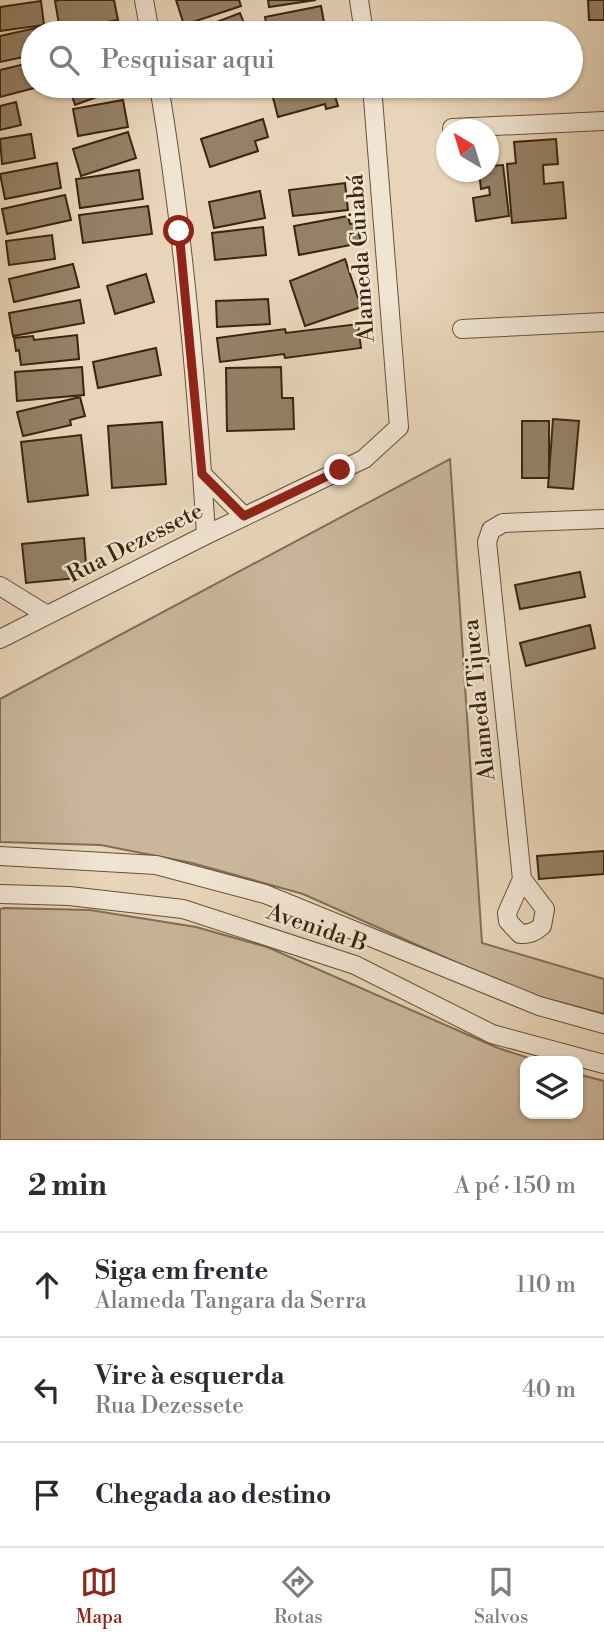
<!DOCTYPE html>
<html lang="pt">
<meta charset="utf-8">
<style>
body{margin:0;font-family:"Libre Bodoni",serif;background:#f2f2f3;color:#2b2b33}
.controls{position:absolute;right:21px;bottom:21px;display:grid;overflow:hidden;border-radius:14px;box-shadow:0 2px 5px #0004}
.controls button{width:63px;height:63px;display:grid;place-items:center;padding:0;border:0;border-bottom:2px solid #e1e1e2;background:#fff;color:#2b2b33;font:35px sans-serif}
.compass{position:absolute;left:436px;top:119px;width:63px;height:63px;border-radius:50%;background:#fff;box-shadow:0 2px 5px #0004;rotate:322deg}
.stop{position:absolute;width:21px;height:21px;margin:-16px;border:5px solid #8f2418;border-radius:50%;background:#fff}
.stop.end{background:#8f2418;border-color:#fff;box-shadow:0 2px 7px #0008}
.list{margin:0;padding:0;list-style:none}
h2{display:flex;justify-content:space-between;align-items:center;height:91px;margin:0;padding:0 28px;font-size:30px}
h2 small{font-size:23px;font-weight:400;color:#7c7c81}
.list li{display:grid;grid-template-columns:46px 1fr auto;gap:21px;align-items:center;box-sizing:border-box;height:105px;padding:0 28px;border-top:2px solid #e1e1e2}
.list b{display:block;font-size:26px;white-space:nowrap}
.list p{margin:0;font-size:23px;white-space:nowrap;color:#7c7c81}
.list em{font-size:23px;font-style:normal;color:#7c7c81}
.icon{flex:none;width:38px;height:38px;fill:none;stroke:currentColor;stroke-width:2;stroke-linecap:round;stroke-linejoin:round}
.map{position:relative;flex:none;width:604px;height:1140px;overflow:hidden}
.search{position:absolute;background:#fff;box-shadow:0 2px 5px #0004;left:21px;right:21px;top:21px;height:77px;display:flex;align-items:center;gap:18px;box-sizing:border-box;padding:0 24px;border-radius:38px;color:#7c7c81;font-size:26px}
.sheet{height:406px;background:#fff}
nav{display:flex;justify-content:space-around;align-items:center;box-sizing:border-box;height:98px;border-top:2px solid #e1e1e2;background:#fff;font-size:19px;color:#7c7c81}
nav a{display:grid;justify-items:center;gap:4px}
nav .on{color:#8f2418}
.map>svg:first-child{display:block}
</style>
<div class="map">
<svg width="604" height="1140" viewBox="0 0 604 1140">
<rect width="100%" height="100%" fill="#e8d5b9"/>
<filter id="stains"><feTurbulence type="fractalNoise" baseFrequency=".00286" numOctaves="4"/><feColorMatrix values="0 0 0 0 .2 0 0 0 0 .09 0 0 0 0 .02 0 0 0 .5 -.17"/></filter>
<radialGradient id="worn" r=".72"><stop offset=".6" stop-color="#630" stop-opacity="0"/><stop offset="1" stop-color="#630" stop-opacity=".3"/></radialGradient>
<path fill="#cbb79c" stroke="#836e54" stroke-width="2" d="M450,459L482,943L604,979V1014L525,993L303,894L192,863L101,845L0,842V699Z
M4,908L90,910L196,927L267,947L498,1048L538,1061H525V1114H578V1074L604,1081V1140H0V909Z"/>
<path fill="#958166" stroke="#3b250c" stroke-width="2" d="M60,0H114L118,20L60,30L55,1Z
M176,0H239L241,6L184,25Z
M268,0H316L269,7Z
M588,0H604V20H589Z
M41,1L44,25L0,31V7Z
M321,6L326,33H268L265,17Z
M240,13L248,33H188Z
M45,26L46,33H33V55L0,62V36Z
M116,28L118,33H92Z
M33,62V86H42L0,97V70Z
M69,86H127L75,105Z
M285,86H332L338,106L326,109L325,104L278,117L271,90Z
M123,100L128,127L78,136L73,109Z
M16,102L21,125L0,130V106Z
M263,119L268,137L255,141L258,151L210,167L201,139Z
M128,132L136,158L81,176L73,149Z
M31,134L35,158L2,164L0,139Z
M556,139L558,164L543,165L544,184L563,182L566,218L512,223L507,164L516,163L514,142Z
M57,163L61,188L5,199L0,174Z
M503,165L509,216L476,221L473,198L490,195L489,187L481,189L479,172H489V166Z
M139,170L143,199L80,208L76,179Z
M345,183L348,210L293,216L289,190Z
M260,191L265,218L214,228L209,202Z
M65,195L71,220L7,234L2,209Z
M148,206L152,234L83,243L79,215Z
M348,216L350,224L357,223L361,243L299,255L294,226Z
M263,227L266,255L215,260L212,233Z
M52,235L55,259L9,265L6,241Z
M345,259L361,307L305,326L290,281Z
M73,264L79,287L14,302L9,279Z
M146,274L154,302L115,314L107,286Z
M268,299L270,324L217,327L216,301Z
M80,300L84,323L13,336L9,313Z
M358,324L361,348L285,358L284,354L220,362L217,338L285,329L286,333Z
M77,335L79,359L21,365L19,350L16,351L14,338L33,336L34,340Z
M156,348L161,375L98,388L93,362Z
M82,367L84,395L17,401L15,372Z
M281,367L282,398H293L294,429L227,431L226,368Z
M80,397L85,416L70,420L71,425L23,436L17,412Z
M553,419L579,421L573,489L548,487Z
M522,421H549V478H522Z
M162,422L166,484L112,488L108,426Z
M81,435L88,495L28,502L21,442Z
M84,538L87,577L26,583L22,544Z
M580,572L585,597L520,609L515,585Z
M590,625L595,648L526,666L520,643Z
M604,851V874L539,879L537,856Z"/>
<g fill="none" stroke-linecap="round" stroke-linejoin="round">
<g stroke="#665137" stroke-width="20">
<path id="street" d="M144,0L150,33
M359,0L364,33
M159,86C184,234 197,385 206,535
M452,128L604,121
M462,329L604,322
M202,474L244,516
M0,586L47,615
M0,639L206,535L364,459L399,427L372,86
M0,856L156,865L265,894L539,1006L604,1024
M522,879L507,913L508,921L520,934C530,934 535,932 542,926L545,909L522,879L487,542L491,530L503,523L604,519
M0,894L69,896L183,909L355,965L492,1034L604,1064"/>
</g>
<use href="#street" stroke="#f0e4d2" stroke-width="18"/>
</g>
<g fill="none" stroke-linecap="round" stroke-linejoin="round">
<path stroke="#8f2418" stroke-width="9" d="M179,231L202,474L244,516L340,470"/>
</g>
<g text-anchor="middle" dominant-baseline="central" stroke-width="5" stroke-linejoin="round" paint-order="stroke">
<g font-size="23" fill="#3b250c" stroke="#f0e4d2">
<text transform="translate(361 258) rotate(-94)">Alameda Cuiabá</text>
<text transform="translate(135 543) rotate(-27)">Rua Dezessete</text>
<text transform="translate(479 700) rotate(-96)">Alameda Tijuca</text>
<text transform="translate(317 928) rotate(19)">Avenida B</text>
</g>
</g>
<rect width="100%" height="100%" filter="url(#stains)"/>
<rect width="100%" height="100%" fill="url(#worn)"/>
</svg>
<div class="controls">
<button><svg class="icon" aria-label="layers" viewBox="0 0 24 24"><path d="M12 4l9 5-9 5-9-5zM3 14l9 5 9-5"/></svg></button>
</div>
<svg class="compass" viewBox="-18 -18 36 36"><path d="M0-13l5 13h-10z" fill="#e53935"/><path d="M0 13l5-13h-10z" fill="#7c7c81"/></svg>
<div class="stop" style="left:179px;top:231px"></div>
<div class="stop end" style="left:340px;top:470px"></div>
<div class="search"><svg class="icon" aria-label="search" viewBox="0 0 24 24"><circle cx="10" cy="10" r="6"/><path d="M15 15l6 6"/></svg>Pesquisar aqui</div>
</div>
<section class="sheet">
<h2>2 min<small>A pé · 150 m</small></h2>
<ul class="list">
<li><svg class="icon" aria-label="ahead" viewBox="0 0 24 24"><path d="M12 20V5M6 11l6-6 6 6"/></svg><div><b>Siga em frente</b><p>Alameda Tangara da Serra</p></div><em>110 m</em></li>
<li><svg class="icon" aria-label="left" viewBox="0 0 24 24"><path d="M17 20v-9H6M10 6l-5 5 5 5"/></svg><div><b>Vire à esquerda</b><p>Rua Dezessete</p></div><em>40 m</em></li>
<li><svg class="icon" aria-label="arrive" viewBox="0 0 24 24"><path d="M6 21V4h12l-3 4 3 4H6"/></svg><div><b>Chegada ao destino</b></div></li>
</ul>
</section>
<nav>
<a class="on"><svg class="icon" aria-label="map" viewBox="0 0 24 24"><path d="M3 6l6-2 6 2 6-2v14l-6 2-6-2-6 2zM9 4v14M15 6v14"/></svg>Mapa</a>
<a><svg class="icon" aria-label="directions" viewBox="0 0 24 24"><path d="M12 3l9 9-9 9-9-9zM9 14v-3h6M13 9l2 2-2 2"/></svg>Rotas</a>
<a><svg class="icon" aria-label="saved" viewBox="0 0 24 24"><path d="M7 4h10v16l-5-4-5 4z"/></svg>Salvos</a>
</nav>
